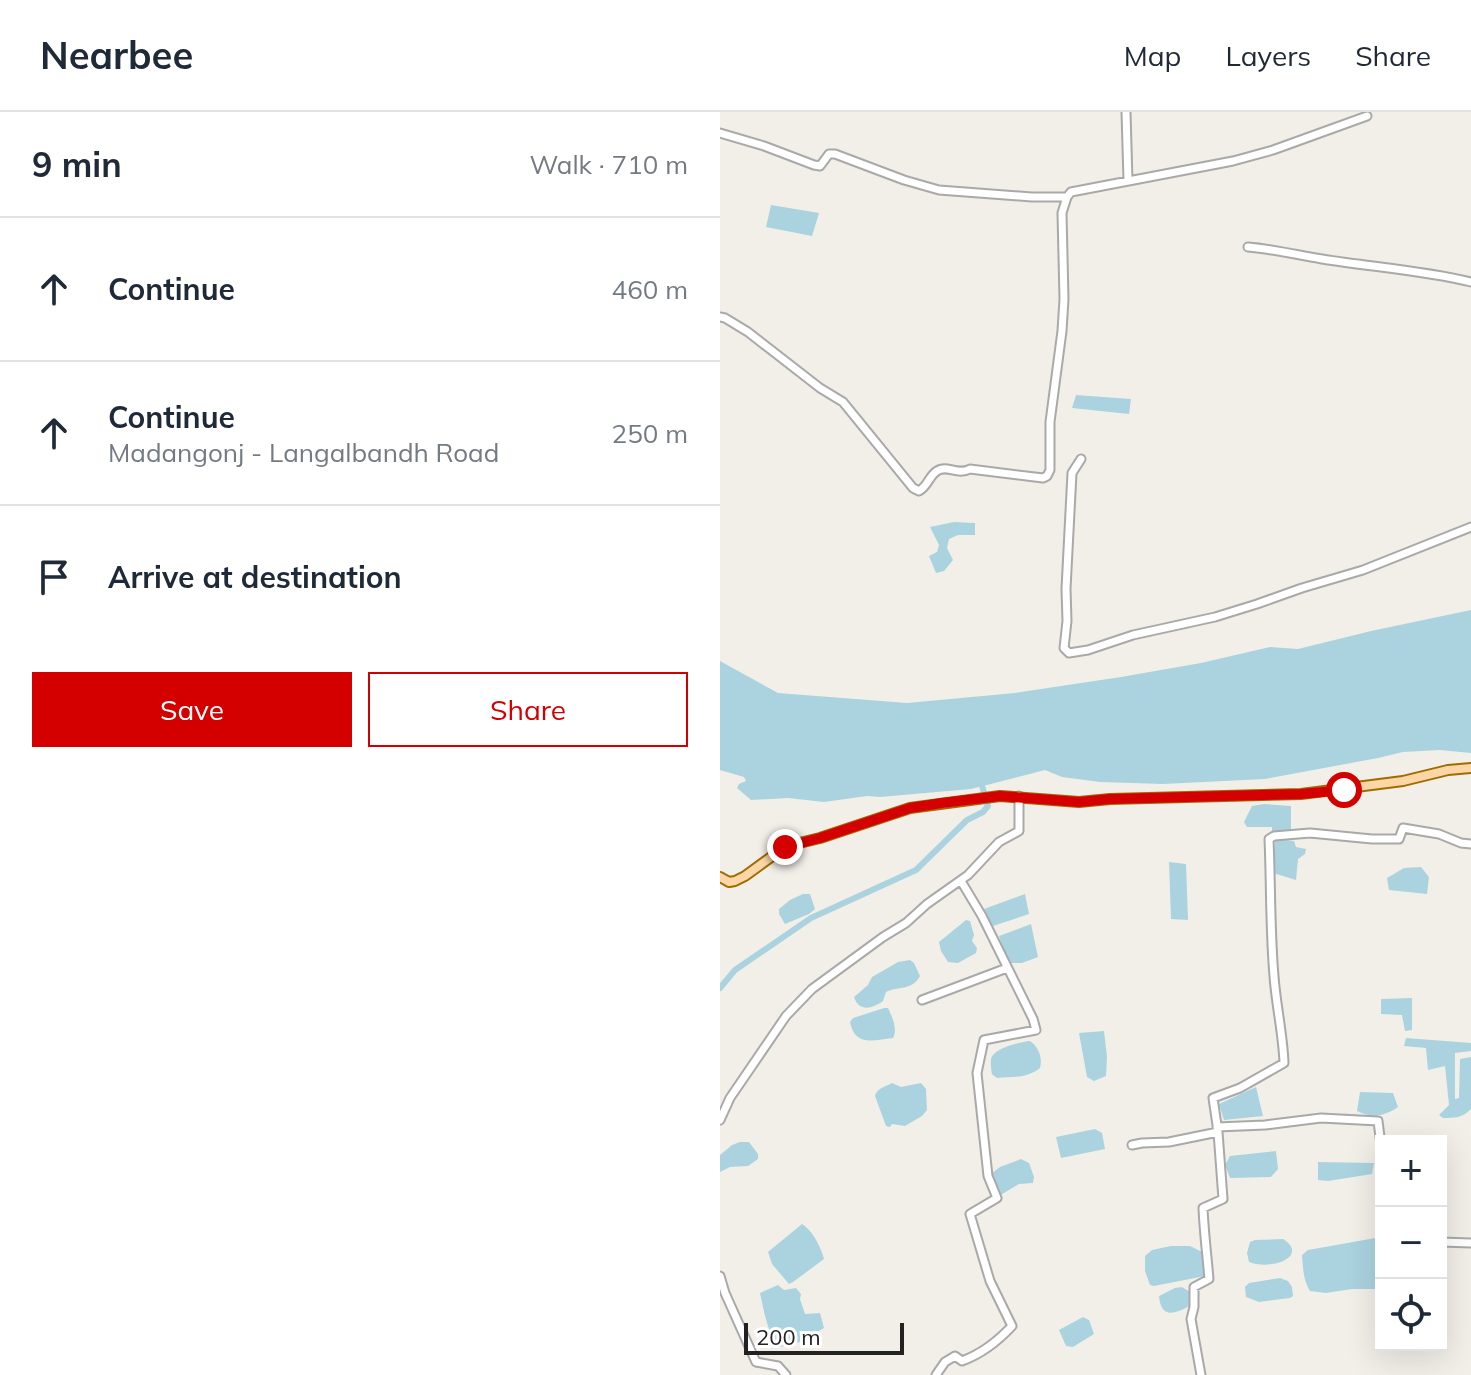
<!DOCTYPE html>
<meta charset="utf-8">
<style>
body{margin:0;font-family:Mulish,sans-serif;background:#f6f6f7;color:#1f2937}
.controls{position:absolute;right:24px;bottom:24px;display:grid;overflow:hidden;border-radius:0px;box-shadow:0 8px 32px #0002}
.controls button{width:72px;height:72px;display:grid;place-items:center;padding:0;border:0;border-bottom:2px solid #e0e1e3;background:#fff;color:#1f2937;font:40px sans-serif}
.scale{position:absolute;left:24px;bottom:20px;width:160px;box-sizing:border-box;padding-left:8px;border:4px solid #222;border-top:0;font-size:22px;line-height:28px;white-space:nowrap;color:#222;-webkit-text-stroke:6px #fff;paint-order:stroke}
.stop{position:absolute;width:24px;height:24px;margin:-18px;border:6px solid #d40000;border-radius:50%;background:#fff}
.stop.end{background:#d40000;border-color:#fff;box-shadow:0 2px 8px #0008}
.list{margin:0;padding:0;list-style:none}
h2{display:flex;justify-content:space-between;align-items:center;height:104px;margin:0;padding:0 32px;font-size:34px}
h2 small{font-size:26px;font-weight:400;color:#747a83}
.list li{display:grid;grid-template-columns:52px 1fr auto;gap:24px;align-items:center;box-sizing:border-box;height:144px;padding:0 32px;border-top:2px solid #e0e1e3}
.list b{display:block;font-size:30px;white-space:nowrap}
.list p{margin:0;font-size:26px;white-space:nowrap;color:#747a83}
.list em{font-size:26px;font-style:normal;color:#747a83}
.actions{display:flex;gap:16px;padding:24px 32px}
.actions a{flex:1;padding:18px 0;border:2px solid #d40000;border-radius:0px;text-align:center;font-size:28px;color:#d40000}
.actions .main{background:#d40000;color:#fff}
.icon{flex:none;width:44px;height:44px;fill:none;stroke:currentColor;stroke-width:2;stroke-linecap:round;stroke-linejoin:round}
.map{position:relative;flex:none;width:751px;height:1263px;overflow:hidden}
header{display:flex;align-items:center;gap:48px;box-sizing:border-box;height:112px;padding:0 40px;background:#fff;border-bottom:2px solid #e0e1e3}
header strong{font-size:38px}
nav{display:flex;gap:44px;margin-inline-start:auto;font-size:28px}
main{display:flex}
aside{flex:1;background:#fff}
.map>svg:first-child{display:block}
</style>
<header>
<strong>Nearbee</strong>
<nav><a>Map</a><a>Layers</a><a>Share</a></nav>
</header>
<main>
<aside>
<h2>9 min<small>Walk · 710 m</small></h2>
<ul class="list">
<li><svg class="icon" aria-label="ahead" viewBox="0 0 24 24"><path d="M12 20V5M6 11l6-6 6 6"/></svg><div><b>Continue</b></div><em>460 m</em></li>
<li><svg class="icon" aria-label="ahead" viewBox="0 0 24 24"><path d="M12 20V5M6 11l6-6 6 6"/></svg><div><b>Continue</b><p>Madangonj - Langalbandh Road</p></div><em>250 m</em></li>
<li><svg class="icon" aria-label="arrive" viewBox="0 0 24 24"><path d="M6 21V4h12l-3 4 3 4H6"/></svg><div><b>Arrive at destination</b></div></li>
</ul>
<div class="actions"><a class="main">Save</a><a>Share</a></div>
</aside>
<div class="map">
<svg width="751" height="1263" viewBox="0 0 751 1263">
<rect width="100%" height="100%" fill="#f2efe9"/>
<path fill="#aad3df" d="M51,93L99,101L92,124L46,115Z
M356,283L411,287L409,302L352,296Z
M234,410L255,411V423H238L229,427L227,436L233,448L224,459L216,461L209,444L217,440L219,433L210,415Z
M751,498V641L720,638L683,640L658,646L545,667L443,672L380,670L342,665L325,658L251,677L160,685L147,684L104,690L68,686L31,688L17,676L19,672L26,669L24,665L0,658V549L58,581L187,591L295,581L401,565L481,551L550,535L578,537L651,519Z
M544,692L571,694V719L552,721V715H527L524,710L532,694Z
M555,727L574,729L576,735L586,737L585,742L578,747L576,768L553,761Z
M449,750L466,752L468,808L451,807Z
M701,755L709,765L707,782L669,778L667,766L684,756Z
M83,782H90L95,797L89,802L65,812L59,802V797L70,788Z
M305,782L309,802L273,814L264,797Z
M246,808L250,809L254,823L252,829L257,836L256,841L238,851L228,850L221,839L219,830Z
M311,812L318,845L302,851H287L279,824Z
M190,848L194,851L200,864C192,879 178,874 166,880L163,889C152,897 139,900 134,885L148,873L152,865L178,850Z
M692,886V918L685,919L682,903L661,902V887Z
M164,896H168C172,904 178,918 173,926C154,928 135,935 130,910L133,906Z
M384,919L387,945L386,964L374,969L367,965L359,921Z
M686,926L751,931V939L735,941V987L739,986L740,947L751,945V997C742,1006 735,1006 723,1006L719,1003L729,993L725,954L708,958L706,936L684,934Z
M310,929C318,934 323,946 320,956C308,966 292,965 277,966C271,961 272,964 271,955C271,951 270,946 273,943C279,935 300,930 310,929Z
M172,971L181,975L201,971L206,977L207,998L202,1004L185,1014L172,1012L170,1015L166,1014L155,984C157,976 165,975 172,971Z
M536,975L543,1004L504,1008L499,992Z
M640,980L673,981L678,995C665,1004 652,1007 637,999Z
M375,1017L382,1021L385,1037L341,1046L336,1025Z
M20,1030H29L38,1042V1047L28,1054L10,1055L0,1060V1043L12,1033Z
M556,1039L558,1057L551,1065L510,1066L505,1053L510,1044Z
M301,1047L309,1051L314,1065L313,1071L299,1072L279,1084L271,1067L272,1061L280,1055Z
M598,1050L654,1051L652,1062L608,1069L598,1068Z
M82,1112C92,1118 101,1135 104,1147L73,1170L69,1172L52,1152L48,1140Z
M661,1125V1177H632L606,1181L590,1179C583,1168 583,1156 582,1143L588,1138Z
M563,1127C590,1144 551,1159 529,1150L527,1141L530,1130L535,1128Z
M451,1134H470L482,1140L485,1164L434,1174L430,1173L425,1159V1144L432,1138Z
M560,1166L568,1169L572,1175L573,1184L570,1186L539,1190L526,1185L525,1175L529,1171Z
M58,1173L64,1178L76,1176L81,1182L80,1187L85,1202L100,1201L104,1216L79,1230L60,1235C47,1221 44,1199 40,1181Z
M462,1175L470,1180V1194C454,1202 441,1207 439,1184L455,1176Z
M363,1205L369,1208L374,1222L353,1235L346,1234L339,1218Z"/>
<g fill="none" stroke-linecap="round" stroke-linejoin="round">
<path stroke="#aad3df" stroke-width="6" d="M0,876L15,858L91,806L196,758L247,708L263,700L268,694L260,667"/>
<g stroke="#a9a9a9" stroke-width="11">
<path id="minor" d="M406,0L408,69
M0,21L44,34L94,53L100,54L109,42H115L184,68L219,78L312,85H347
M528,135C553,137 577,143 602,147C652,155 702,158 751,170
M0,205L5,206L28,220L100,276L123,290L193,376L199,379C208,374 209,364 217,359C227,352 237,364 250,357L323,366L327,364L330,358V310L342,219L344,187L342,101L347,85L351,80L513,49L553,38L647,4
M361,347L352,361L346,477L347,509L344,536L349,541L368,538L413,523L495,505L537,492L582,476L643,458L751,415
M202,888L287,856
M0,1008L10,986L66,904L92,877L163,825L186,811L207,792L248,763L279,730L299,719V684
M497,1015L545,1013L601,1006L658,1009L661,1033
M412,1033L422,1031L449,1030L498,1020
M721,1130L751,1131
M0,1164L5,1181L36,1250L58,1254L66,1263
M216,1263L225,1250L235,1244L242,1249C261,1242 278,1229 292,1214L270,1169L250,1102L277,1086L268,1064L257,961L264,928L316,918L313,907L262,804L241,769
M481,1263L471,1207L474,1195V1175L489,1167C487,1143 484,1120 483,1096L503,1087L498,1020L493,986L520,976L564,951C563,922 556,893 554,864C550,818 551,773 549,727L554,724L590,721L652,727H679L683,716L719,722L741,731L751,732"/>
</g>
<g stroke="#a06b00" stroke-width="12">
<path id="major" d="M0,765L9,770L15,769L25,764L58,740L71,733L100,726L190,696L280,684L359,690L390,687L581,682L683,669L728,658L751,656"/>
</g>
<use href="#minor" stroke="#fff" stroke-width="7"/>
<use href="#major" stroke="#fcd6a4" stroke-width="8"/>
</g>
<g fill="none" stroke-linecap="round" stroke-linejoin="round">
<path stroke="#d40000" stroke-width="10" d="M65,735L100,726L190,696L222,691L280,684L359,690L390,687L581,682L624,678"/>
</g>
</svg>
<div class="controls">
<button>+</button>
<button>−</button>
<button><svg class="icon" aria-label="locate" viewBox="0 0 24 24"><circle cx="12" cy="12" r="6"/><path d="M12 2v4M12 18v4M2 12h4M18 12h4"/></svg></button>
</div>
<div class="scale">200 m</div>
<div class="stop" style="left:624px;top:678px"></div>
<div class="stop end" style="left:65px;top:735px"></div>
</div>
</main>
